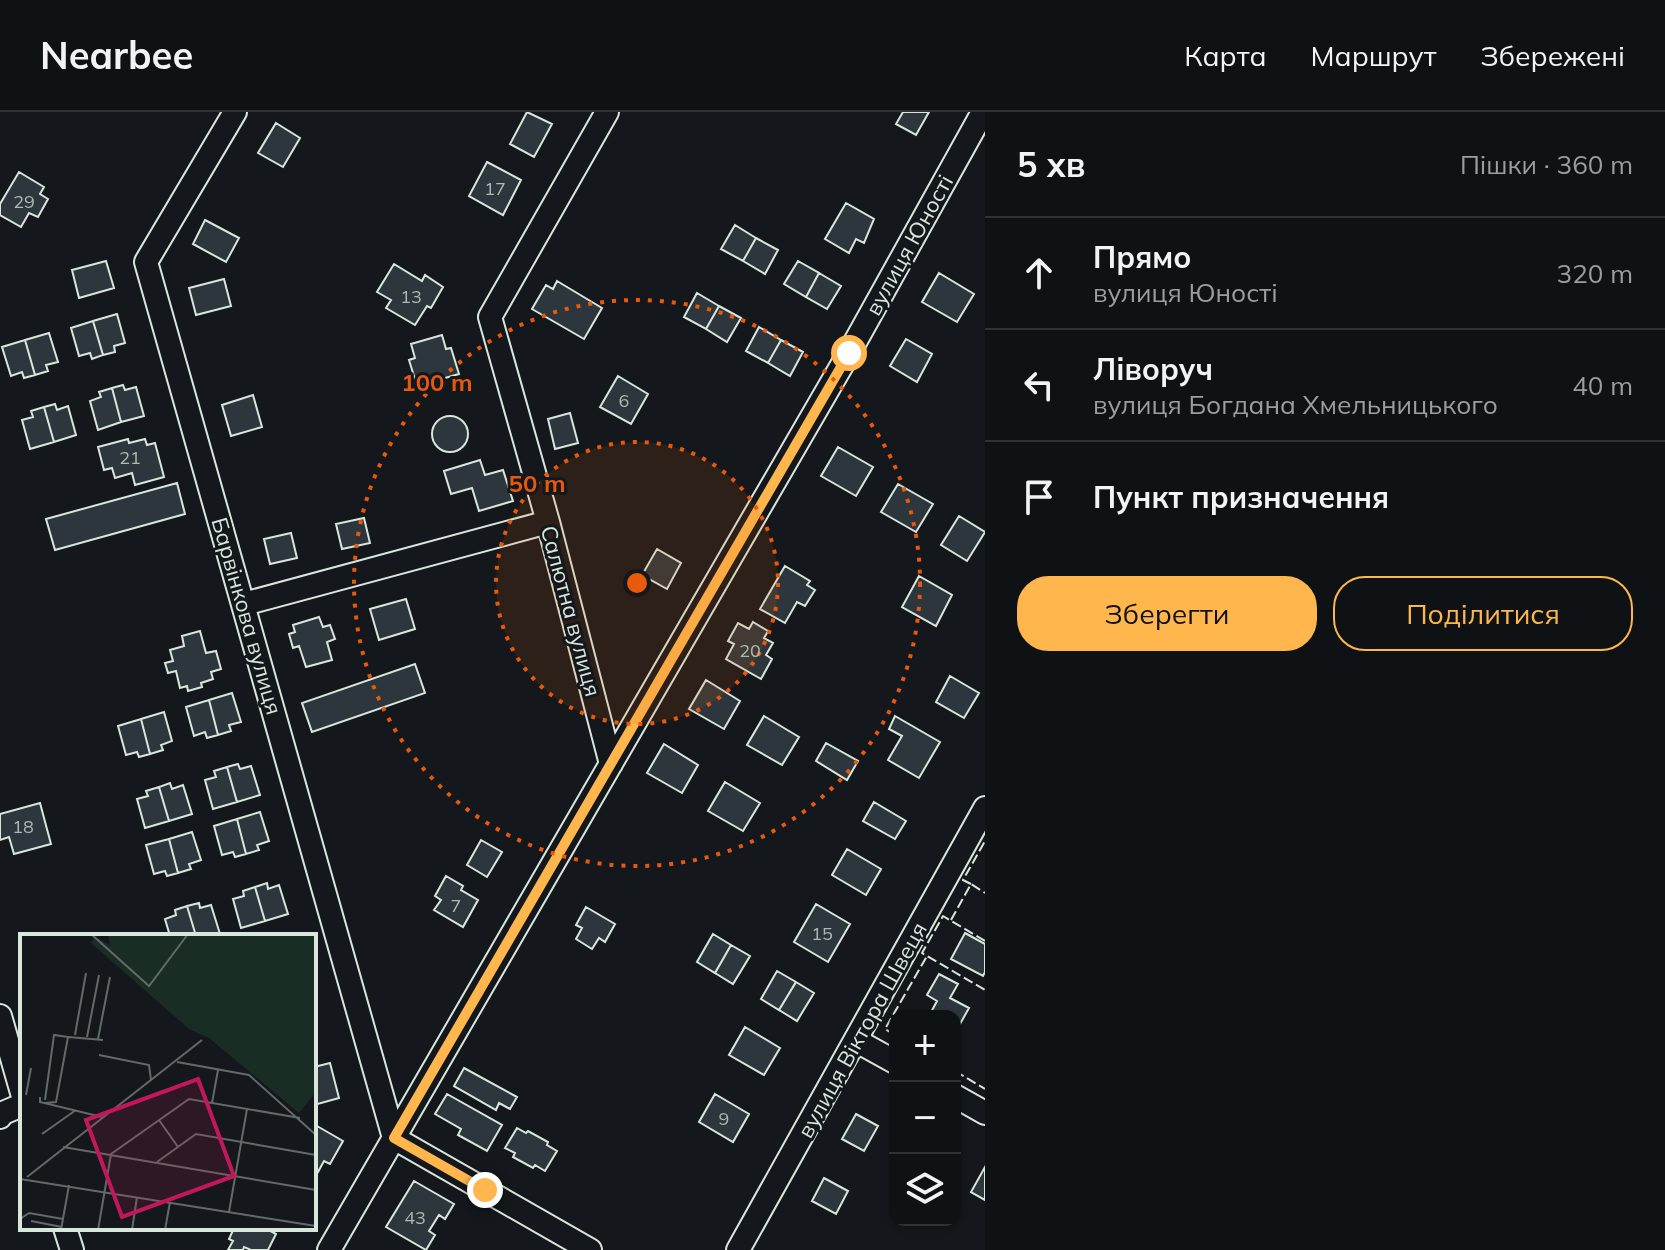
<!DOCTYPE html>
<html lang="uk">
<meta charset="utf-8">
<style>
body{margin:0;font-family:Mulish,sans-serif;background:#1d2022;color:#f1f3f6}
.controls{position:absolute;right:24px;bottom:24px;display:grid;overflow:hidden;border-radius:16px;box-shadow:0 2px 6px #0004}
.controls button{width:72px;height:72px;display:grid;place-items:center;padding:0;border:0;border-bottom:2px solid #2f3234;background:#0f1215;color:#f1f3f6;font:40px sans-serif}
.stop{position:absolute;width:24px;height:24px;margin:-18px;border:6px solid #ffb74d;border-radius:50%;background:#fff}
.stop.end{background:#ffb74d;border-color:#fff;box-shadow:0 2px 8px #0008}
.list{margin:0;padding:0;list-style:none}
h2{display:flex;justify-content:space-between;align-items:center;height:104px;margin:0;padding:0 32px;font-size:34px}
h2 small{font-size:26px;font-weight:400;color:#9b9ea0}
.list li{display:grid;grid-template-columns:52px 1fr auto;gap:24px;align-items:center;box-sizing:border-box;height:112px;padding:0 32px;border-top:2px solid #2f3234}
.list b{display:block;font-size:30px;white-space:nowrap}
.list p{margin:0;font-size:26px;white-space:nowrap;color:#9b9ea0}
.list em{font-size:26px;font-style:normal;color:#9b9ea0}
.actions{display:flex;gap:16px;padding:24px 32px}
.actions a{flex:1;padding:18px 0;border:2px solid #ffb74d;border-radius:32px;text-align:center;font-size:28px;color:#ffb74d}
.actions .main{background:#ffb74d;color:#111}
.icon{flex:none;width:44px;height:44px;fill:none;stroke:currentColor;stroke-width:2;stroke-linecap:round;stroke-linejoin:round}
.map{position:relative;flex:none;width:985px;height:1138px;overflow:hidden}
header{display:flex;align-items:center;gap:48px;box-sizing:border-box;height:112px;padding:0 40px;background:#0f1215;border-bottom:2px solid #2f3234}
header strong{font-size:38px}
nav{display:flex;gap:44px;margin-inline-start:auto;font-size:28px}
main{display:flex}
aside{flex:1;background:#0f1215}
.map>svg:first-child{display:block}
</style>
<header>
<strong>Nearbee</strong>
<nav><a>Карта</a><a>Маршрут</a><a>Збережені</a></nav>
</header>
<main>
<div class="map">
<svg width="985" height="1138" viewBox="0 0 985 1138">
<rect width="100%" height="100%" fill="#14181c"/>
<path fill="#2c363c" stroke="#d8e6dc" stroke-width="2" d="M527,0L552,12L534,45L510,32Z
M903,0H929L916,23L896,12Z
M276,11L300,26L283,55L258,41Z
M487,50L521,68L503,103L469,84Z
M19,60L44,75L40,82L48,87L38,105L29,101L21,115L0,103V92Z
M846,91L874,107L864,131L856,127L849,141L825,127Z
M205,108L239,126L226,150L193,132Z
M735,113L756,126L743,149L721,137Z
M756,126L778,138L765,162L743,149Z
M106,149L114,176L79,186L72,158Z
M798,149L819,161L806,185L784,172Z
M394,152L422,169L425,163L443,175L431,196L427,194L415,213L386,196L391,188L377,180Z
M819,161L841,174L827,197L806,185Z
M939,161L974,182L957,210L922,190Z
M224,167L231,194L196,203L189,176Z
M557,169L602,196L584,227L532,197L546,173L553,177Z
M697,181L719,194L706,217L684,205Z
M719,194L741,206L727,230L706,217Z
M117,202L125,231L114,234L115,240L103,243L93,209Z
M93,209L103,243L92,247L90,241L79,244L71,216Z
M759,215L781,228L768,251L746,239Z
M49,221L58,250L46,253L48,259L35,263L25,228Z
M442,223L446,237L451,236L459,262L417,274L409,248L415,246L411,232Z
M906,227L932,242L917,270L890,254Z
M25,228L35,263L24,266L22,260L11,264L2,235Z
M781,228L803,240L790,264L768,251Z
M618,264L648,282L631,312L600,295Z
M123,273L125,278L136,275L144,304L121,310L112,276Z
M112,276L121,310L98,318L90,289L101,285L99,280Z
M253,283L262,315L231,324L222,293Z
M55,292L57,298L68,294L76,323L54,330L44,295Z
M44,295L54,330L30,337L22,308L33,305L31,299Z
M570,301L578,331L555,337L548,307Z
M432 322a18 18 0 1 1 36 0a18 18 0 1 1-36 0Z
M128,327L129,331L145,327L147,333L155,331L164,365L135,373L132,361L115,366L112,356L104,358L98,335Z
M838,335L873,355L856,384L821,364Z
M480,348L485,363L503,358L513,389L479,399L472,376L451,382L444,359Z
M177,371L185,402L55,438L46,407Z
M898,372L933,392L916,420L881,400Z
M959,404L985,420L967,449L941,433Z
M364,406L370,431L342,437L336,412Z
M291,421L297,446L270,452L264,427Z
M657,437L681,451L667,477L642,463Z
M785,454L810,469L807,473L815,478L805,494L797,490L785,511L760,497Z
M919,464L952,483L936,514L902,495Z
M406,487L415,517L379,528L370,497Z
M319,505L323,515L330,513L335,527L327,530L332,548L306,555L299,534L293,536L289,522L295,520L293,513Z
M753,510L768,519L764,526L773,531L766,543L772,547L761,567L726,547L734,532L728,529L738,511L749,517Z
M200,519L206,541L216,539L221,557L211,560L213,567L201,571L202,575L188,579L187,574L180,576L176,559L168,561L165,551L173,549L170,538L184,534L182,524Z
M415,552L425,581L312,620L302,591Z
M950,564L979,581L964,606L936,590Z
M706,568L740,589L724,617L689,597Z
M232,581L241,610L229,613L231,619L218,623L209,588Z
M209,588L218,623L207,626L205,620L194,624L186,595Z
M164,600L172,629L161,633L163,638L150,642L141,607Z
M764,604L799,625L782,653L747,633Z
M895,604L940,630L919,666L888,648L902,624L889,617Z
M141,607L150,642L139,645L137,640L126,643L118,614Z
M826,631L858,649L847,668L816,649Z
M664,632L698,653L682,681L647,661Z
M238,652L240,657L251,654L260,683L237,690L227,655Z
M227,655L237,690L213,697L205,668L216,665L214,659Z
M725,670L760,691L743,719L708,699Z
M170,671L172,677L183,673L192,702L169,709L159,675Z
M159,675L169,709L145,716L137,687L148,684L146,679Z
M874,690L906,709L895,727L863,709Z
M40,691L51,732L14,742L9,725L0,728V702Z
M260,700L269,729L257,733L259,738L246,742L237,707Z
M237,707L246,742L235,745L233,740L222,743L214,714Z
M192,720L201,748L189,752L191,757L178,761L169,727Z
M169,727L178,761L167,764L165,759L154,762L146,733Z
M481,728L502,740L487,765L467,753Z
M847,737L881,757L866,783L832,763Z
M446,764L463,774L461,778L478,788L463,815L434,798L441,788L435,784Z
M267,771L268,777L279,773L288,802L265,809L255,775Z
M255,775L265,809L241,816L233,787L244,784L243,779Z
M199,791L200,796L211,793L220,822L196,824L187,794Z
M816,792L850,812L828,850L794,830Z
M187,794L196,824H170L165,807L176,803L175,798Z
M586,795L615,812L605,830L599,826L592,837L576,827L582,816L576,813Z
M965,821L985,832V860L983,864L951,847Z
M713,822L731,833L715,861L697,850Z
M731,833L750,844L733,872L715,861Z
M777,859L796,870L779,898L761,887Z
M939,862L958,872L950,886L969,896L955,921V904H929L937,889L927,883Z
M796,870L814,881L797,909L779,898Z
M745,915L780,936L764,963L729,943Z
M330,951L339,986L314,993V955Z
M464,956L517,985L510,997L499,991L496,998L454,974Z
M447,982L502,1013L487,1039L458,1023L461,1017L435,1002Z
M715,982L749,1002L733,1030L699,1010Z
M856,1002L878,1014L864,1039L842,1027Z
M317,1014L343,1029L330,1052L324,1049L318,1060L315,1058L314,1061V1020Z
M517,1016L526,1021L528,1019L548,1030L547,1033L557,1039L545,1059L535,1053L533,1056L513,1045L515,1041L505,1036Z
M985,1055V1088L971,1080Z
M824,1066L848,1079L836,1102L812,1089Z
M414,1069L454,1092L445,1107L439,1103L429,1119L435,1123L426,1138L386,1115Z
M234,1116H265L276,1122L268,1138H251L244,1135L243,1138H228L233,1129L229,1127Z"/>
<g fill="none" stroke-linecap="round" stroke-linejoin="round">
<g stroke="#d8e6dc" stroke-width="26">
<path id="minor" d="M235,0L146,150L394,1026L590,1138
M607,0L490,205L548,410L611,652
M244,492L548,410
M0,904L22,981
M857,929L895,950
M955,984L985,1001
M0,1005L3,1001L22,993
M65,1116L72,1138
M329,1138L849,241L983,0
M738,1138L985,696"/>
</g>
<use href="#minor" stroke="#14181c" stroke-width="22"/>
<path stroke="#d8e6dc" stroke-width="2" stroke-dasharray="10 4" stroke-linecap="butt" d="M971,772L963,768L985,729
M951,808L971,772L985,781
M985,829L943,804L922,841L985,878
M895,923L885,917L927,844
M955,959L985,977"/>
</g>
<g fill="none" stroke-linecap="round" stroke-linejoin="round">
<path stroke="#ffb74d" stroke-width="10" d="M485,1078L394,1026L849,241"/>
</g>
<circle cx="637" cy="471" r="141" fill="#e8590c" fill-opacity=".12"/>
<g fill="none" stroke="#e8590c" stroke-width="4" stroke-dasharray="4 8">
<circle cx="637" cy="471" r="141"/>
<circle cx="637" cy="471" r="283"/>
</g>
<g text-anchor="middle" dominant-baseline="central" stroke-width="6" stroke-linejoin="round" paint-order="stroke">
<g font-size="18" fill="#adbab4">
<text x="495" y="76">17</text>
<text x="24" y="89">29</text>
<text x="411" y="184">13</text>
<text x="624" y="288">6</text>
<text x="130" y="345">21</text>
<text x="750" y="538">20</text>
<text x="23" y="714">18</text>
<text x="456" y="793">7</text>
<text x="822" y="821">15</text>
<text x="724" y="1006">9</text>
<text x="415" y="1105">43</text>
</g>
<g font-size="22" fill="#d8e6dc" stroke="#14181c">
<text transform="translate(909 133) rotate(-61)">вулиця Юності</text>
<text transform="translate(571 499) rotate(75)">Салютна вулиця</text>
<text transform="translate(247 504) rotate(74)">Барвінкова вулиця</text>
<text transform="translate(862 918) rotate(-61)">вулиця Віктора Швеця</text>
</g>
</g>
<g transform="translate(20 822)">
<rect width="296" height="296" fill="#14181c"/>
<path d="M88,0H296V158L279,179L189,104L169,95L71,9L75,3L90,11Z" fill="#1a2d24"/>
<path fill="none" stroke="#626a69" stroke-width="2" d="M71,0L129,52L168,0M55,101L66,39M48,103L83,106M67,103L79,41M78,105L90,43M79,121L129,131L131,146M157,128L229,141L296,201M6,161L11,134M20,163V168L82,183M25,169L36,168L48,103L34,101L25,166M192,169L198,136M139,186L158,213M22,200L56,176M43,213L296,256M137,228L176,200L296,221M7,243L182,106M0,245L296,292M209,278L227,175M0,285L9,279L43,285M11,287L42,293M41,296L49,251M78,296L91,220L169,165L280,184M112,296L117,263M145,296L150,268"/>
<path fill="#c2185b" fill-opacity="0.15" stroke="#c2185b" stroke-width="4" d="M178,145L214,242L102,283L66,186Z"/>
<rect width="296" height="296" fill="none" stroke="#d8e6dc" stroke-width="4"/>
</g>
<circle cx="637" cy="471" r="12" fill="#e8590c" stroke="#14181c" stroke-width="4"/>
<g font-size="24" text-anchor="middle" font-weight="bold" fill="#e8590c" stroke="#14181c" stroke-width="6" stroke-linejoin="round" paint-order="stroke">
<text x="437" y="279">100 m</text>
<text x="537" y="380">50 m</text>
</g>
</svg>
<div class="controls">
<button>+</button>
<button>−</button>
<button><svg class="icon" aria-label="layers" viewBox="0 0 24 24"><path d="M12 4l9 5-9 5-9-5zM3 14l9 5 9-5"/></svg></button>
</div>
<div class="stop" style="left:849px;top:241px"></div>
<div class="stop end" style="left:485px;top:1078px"></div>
</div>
<aside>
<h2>5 хв<small>Пішки · 360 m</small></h2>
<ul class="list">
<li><svg class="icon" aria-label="ahead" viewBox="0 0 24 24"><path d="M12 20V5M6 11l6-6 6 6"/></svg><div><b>Прямо</b><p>вулиця Юності</p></div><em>320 m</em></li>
<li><svg class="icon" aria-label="left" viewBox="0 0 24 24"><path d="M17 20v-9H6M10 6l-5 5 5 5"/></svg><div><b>Ліворуч</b><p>вулиця Богдана Хмельницького</p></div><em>40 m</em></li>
<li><svg class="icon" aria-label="arrive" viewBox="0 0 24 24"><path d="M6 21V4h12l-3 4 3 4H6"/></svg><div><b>Пункт призначення</b></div></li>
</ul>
<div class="actions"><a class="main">Зберегти</a><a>Поділитися</a></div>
</aside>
</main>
